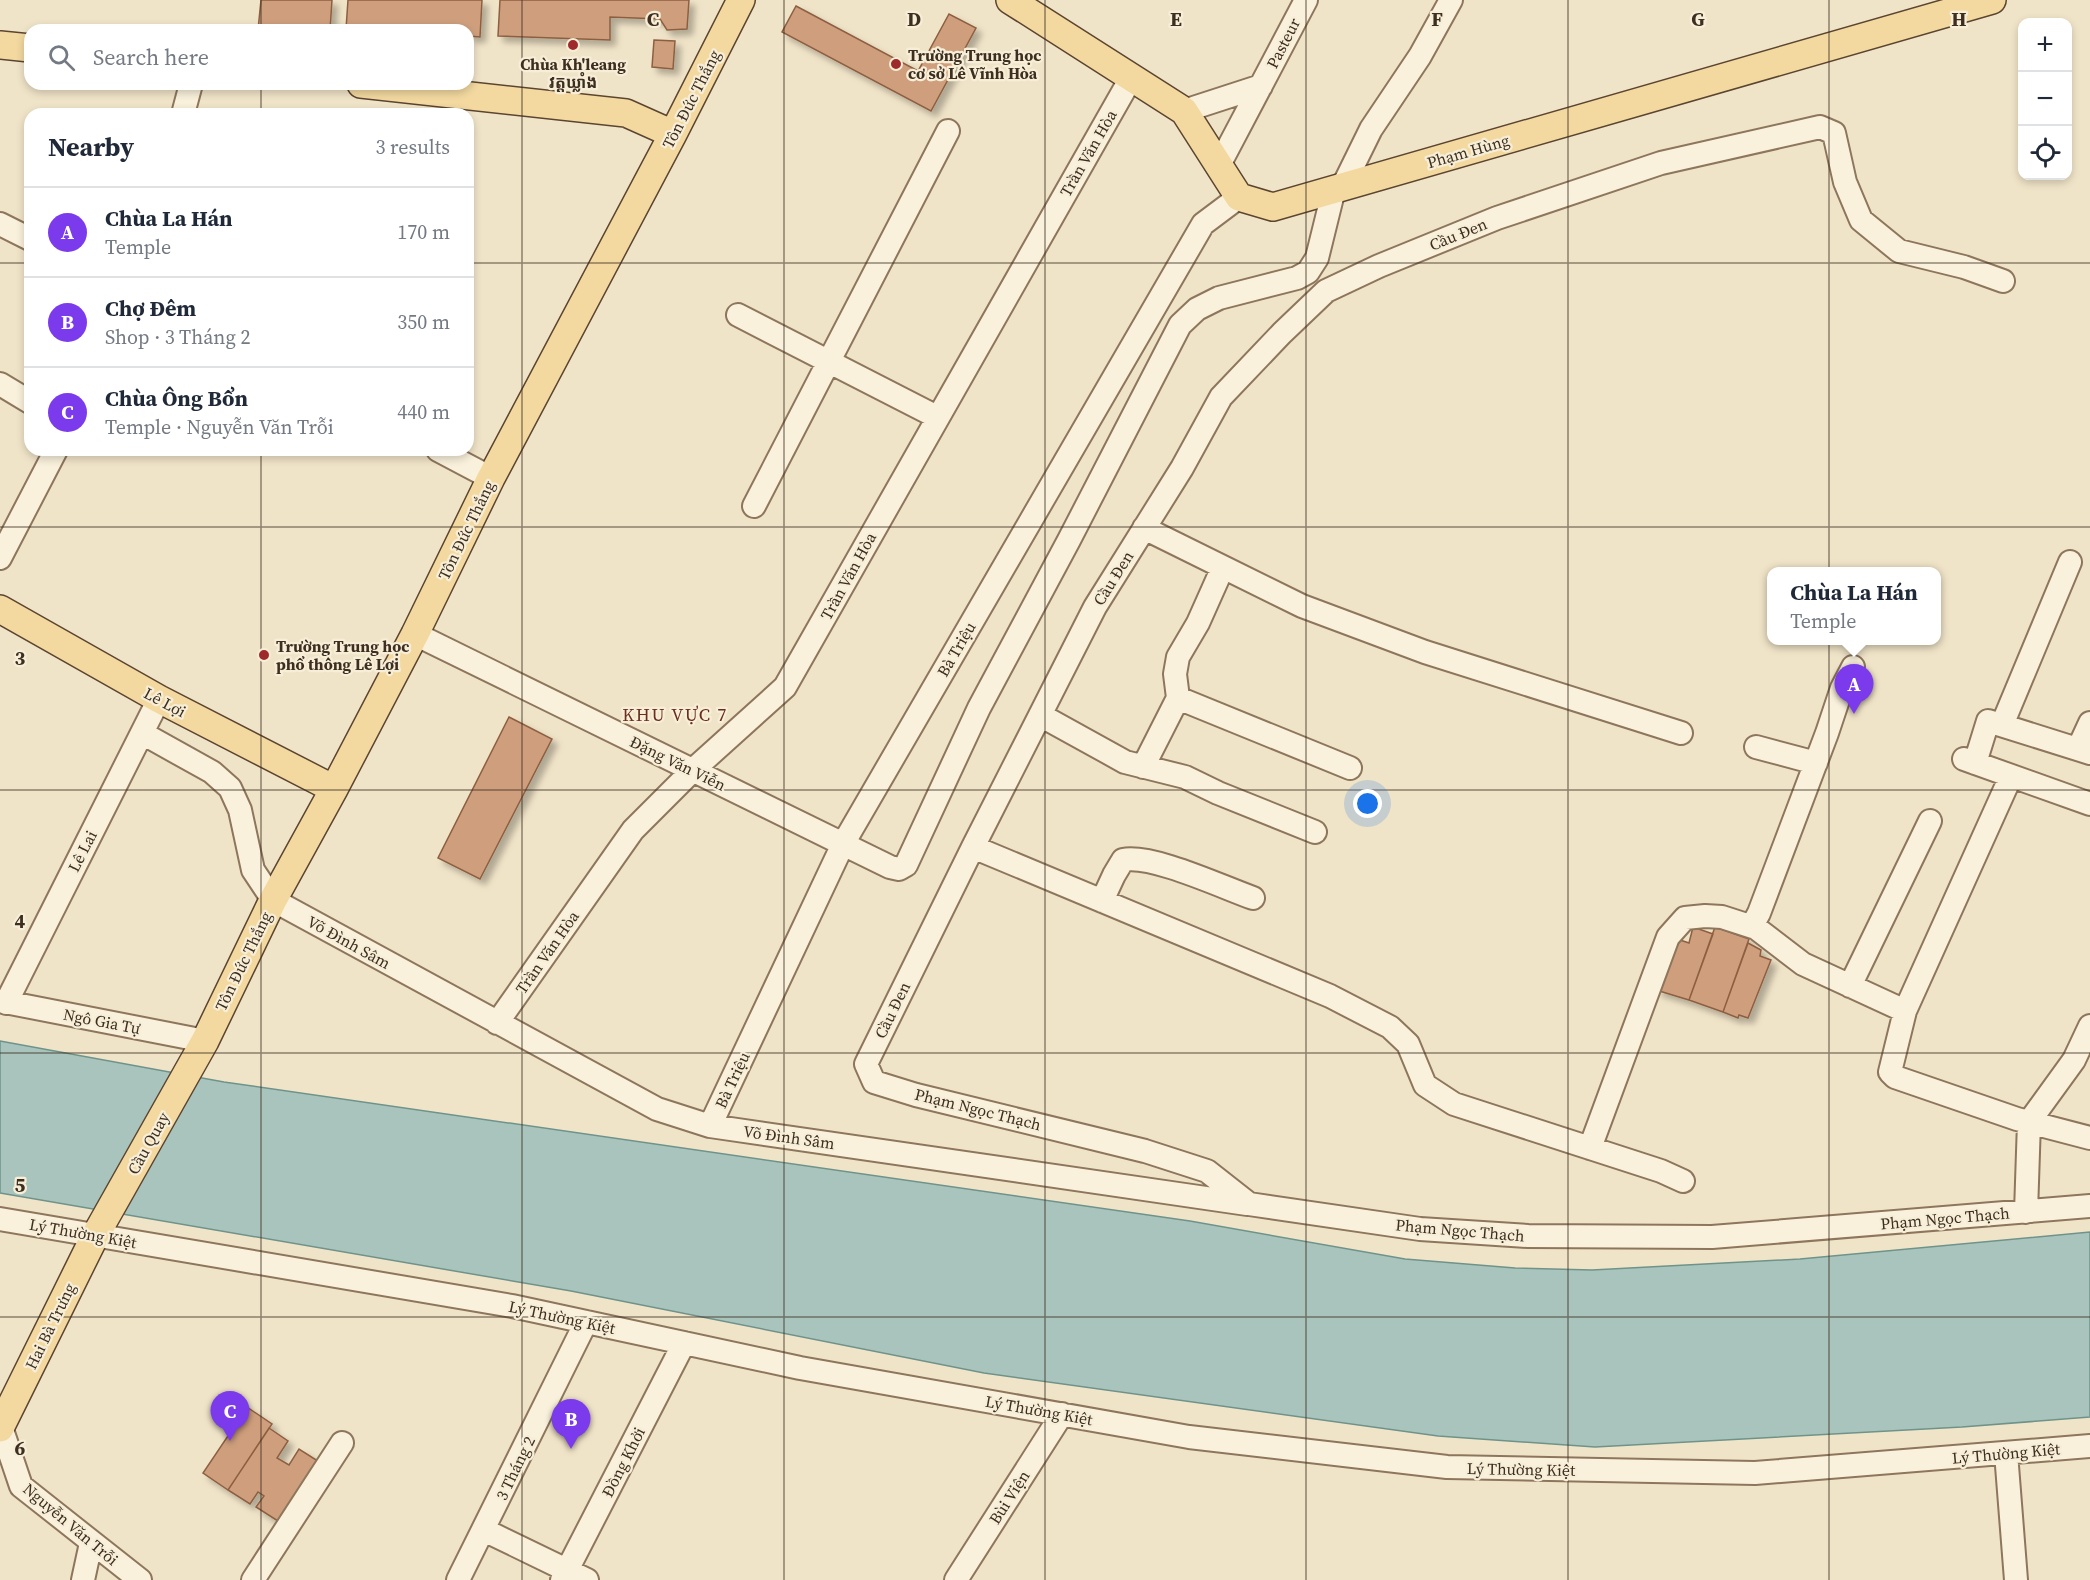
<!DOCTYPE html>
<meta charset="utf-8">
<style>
body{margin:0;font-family:"Source Serif 4","Noto Sans Khmer",serif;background:#f6f6f7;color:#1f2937}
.controls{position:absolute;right:18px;top:18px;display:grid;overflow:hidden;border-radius:12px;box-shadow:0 3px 9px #0003}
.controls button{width:54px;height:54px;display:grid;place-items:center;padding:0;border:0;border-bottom:2px solid #e0e1e3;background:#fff;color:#1f2937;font:30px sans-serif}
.you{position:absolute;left:1368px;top:804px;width:21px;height:21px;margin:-15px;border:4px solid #fff;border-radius:50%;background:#1a73e8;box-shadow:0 0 0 9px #1a73e833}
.badge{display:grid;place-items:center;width:39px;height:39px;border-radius:50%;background:#7c3aed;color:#fff;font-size:20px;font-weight:700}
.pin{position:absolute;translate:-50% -50px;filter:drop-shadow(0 2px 3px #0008)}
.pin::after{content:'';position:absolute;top:32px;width:21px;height:18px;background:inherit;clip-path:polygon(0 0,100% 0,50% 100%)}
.popup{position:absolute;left:1767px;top:567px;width:174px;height:78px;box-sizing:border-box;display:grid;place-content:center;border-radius:12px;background:#fff;filter:drop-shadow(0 2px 4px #0005);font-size:20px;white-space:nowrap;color:#747a83}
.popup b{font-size:22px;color:#1f2937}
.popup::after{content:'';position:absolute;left:50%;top:100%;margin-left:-12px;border:12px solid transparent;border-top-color:#fff}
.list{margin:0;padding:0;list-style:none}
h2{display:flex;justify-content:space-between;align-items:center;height:78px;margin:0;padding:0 24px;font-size:26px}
h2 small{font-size:20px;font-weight:400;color:#747a83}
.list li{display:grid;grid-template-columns:39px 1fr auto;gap:18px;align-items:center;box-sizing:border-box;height:90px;padding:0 24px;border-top:2px solid #e0e1e3}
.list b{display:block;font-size:22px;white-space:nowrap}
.list p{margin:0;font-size:20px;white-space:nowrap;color:#747a83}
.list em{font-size:20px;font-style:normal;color:#747a83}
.icon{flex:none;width:33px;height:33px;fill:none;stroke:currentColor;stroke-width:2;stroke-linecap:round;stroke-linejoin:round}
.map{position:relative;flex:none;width:2090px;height:1580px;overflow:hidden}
.search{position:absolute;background:#fff;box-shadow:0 3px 9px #0003;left:24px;top:24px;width:450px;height:66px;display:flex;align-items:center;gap:15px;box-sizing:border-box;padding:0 21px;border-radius:18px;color:#747a83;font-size:22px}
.panel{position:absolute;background:#fff;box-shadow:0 3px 9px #0003;left:24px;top:108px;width:450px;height:348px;border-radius:18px}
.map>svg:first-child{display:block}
</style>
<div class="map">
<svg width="2090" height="1580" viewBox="0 0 2090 1580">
<defs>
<filter id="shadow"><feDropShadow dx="5.5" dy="5.5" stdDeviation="3" flood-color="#0004"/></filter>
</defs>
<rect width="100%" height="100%" fill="#f0e4c8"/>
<path fill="#a9c4bc" stroke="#6f938a" stroke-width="1.5" d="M0,1041L224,1082L1190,1221L1405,1259L1515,1268L1592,1270L1800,1259L2090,1232V1417L1962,1427L1595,1447L1438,1436L984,1373L571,1291L0,1193Z"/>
<path fill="#cf9f7d" stroke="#8d5f41" stroke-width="1.5" filter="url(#shadow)" d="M261,0H332L330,30H258Z
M348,0H482L480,37L468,36V30L346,29Z
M500,0H689L687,29L667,30L660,19L610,17V40L498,36Z
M796,6L918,71L949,14L976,28L931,111L782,32Z
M654,40L675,41L673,69L652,67Z
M509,717L552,739L480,879L438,858Z
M1693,927L1713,934L1689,1000L1656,990L1680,940L1689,943Z
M1715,927L1749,939L1723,1012L1689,1000Z
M1748,943L1761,950L1760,956L1771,960L1748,1018L1739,1015L1738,1018L1723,1012Z
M241,1403L272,1424L228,1490L203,1473L234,1427L228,1423Z
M269,1428L288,1441L277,1458L289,1465L299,1449L321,1463L281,1523L256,1507L264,1496L258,1492L250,1504L228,1490Z"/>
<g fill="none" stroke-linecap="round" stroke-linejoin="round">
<g stroke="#8d765c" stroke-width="26">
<path id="minor" d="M1184,111L1261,86
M183,114L191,84
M1218,167L1306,0
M1343,186L1371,129L1420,56L1451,0
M0,224L30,239
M2003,281L1964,267L1899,251L1861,220L1845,182L1834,133L1820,127L1661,163L1497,218L1379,266L1326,291L1282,333L1221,397L1182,468L1095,607L973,847L866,1064L874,1082L916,1095L1145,1151L1207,1171L1249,1204L1420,1229L1528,1236L1712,1237L2090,1206
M738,315L937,417
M0,384L30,402
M438,450L491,478
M754,506L948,131
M1144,528L1302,606L1425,652L1681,733
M0,558L56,450
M415,634L843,844L890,867L899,869L906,865L979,708L1069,540L1180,325L1197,309L1219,298L1297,278L1308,272L1317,258L1334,189
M1178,698L1350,768
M1040,715L1125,762L1185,777L1218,793L1315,832
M2002,725L2070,562
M142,733L212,772L230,788L240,810L253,870L273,900L657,1109L710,1126L1247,1204
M1756,747L1816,763
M2078,749L2090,723
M1964,759L2090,804
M1975,763L1988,721L2090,753
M1143,767L1178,698L1175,674L1178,657L1198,623L1223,567
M2011,776L1905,1011L1890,1072L1895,1077L2017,1119L2090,1138
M973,847L1330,996L1390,1027L1408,1044L1425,1085L1454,1104L1661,1171L1683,1181
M1102,901L1114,875L1123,860C1152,854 1222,887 1253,898
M1752,926L1759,913L1827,733L1842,688L1853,667
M1850,986L1930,821
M0,1001L205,1041
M6,1003L159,699
M497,1023L633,830L693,770L785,687L1131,78
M710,1126L843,844L1203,224L1239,197
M1590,1148L1668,937L1685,918L1705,916L1722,917L1756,928L1803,964L1905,1011
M2026,1212L2029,1122L2074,1060L2090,1026
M0,1219L512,1306L800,1368L1189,1437L1447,1467L1755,1473L2090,1446
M0,1424L21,1486L140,1580
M2006,1453L2016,1580
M484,1530L587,1580
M83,1580L91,1543
M253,1580L342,1443
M458,1580L586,1322
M562,1580L684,1343
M956,1580L1062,1414"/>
</g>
<g stroke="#5b4430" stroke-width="30">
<path id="major" d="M1010,0L1184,111L1239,197L1273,207L1992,0
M0,45L30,48
M361,84L626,113L673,134
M0,609L159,699L334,789
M0,1428L95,1236L205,1041L273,900L334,789L415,634L491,478L673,134L741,0"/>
</g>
<use href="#minor" stroke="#faf1dc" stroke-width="22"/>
<use href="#major" stroke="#f3d9a0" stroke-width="27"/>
</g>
<path fill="none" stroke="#3d2e20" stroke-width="1.5" stroke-opacity="0.55" d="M261,0V30M522,0V1580M784,0V1580M1045,0V1580M1306,0V1580M1568,0V1580M1829,0V1580M261,84V114M0,263H30M468,263H2090M261,450V1580M0,527H2090M0,790H2090M0,1053H2090M0,1317H2090"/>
<g fill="#9e2a2b" stroke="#f7eed8" stroke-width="2">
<circle cx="573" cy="45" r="6"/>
<circle cx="896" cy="64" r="6"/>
<circle cx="264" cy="655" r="6"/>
</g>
<g text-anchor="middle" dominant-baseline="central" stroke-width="4.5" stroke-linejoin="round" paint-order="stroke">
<g font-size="16" fill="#3d2e20" stroke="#f7eed8">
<text transform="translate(1283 43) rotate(-63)">Pasteur</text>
<text transform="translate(691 99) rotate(-63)">Tôn Đức Thắng</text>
<text transform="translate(1468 151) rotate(-16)">Phạm Hùng</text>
<text transform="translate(1088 153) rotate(-60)">Trần Văn Hòa</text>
<text transform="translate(1458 234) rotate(-22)">Cầu Đen</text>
<text transform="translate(466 530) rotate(-64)">Tôn Đức Thắng</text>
<text transform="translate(848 576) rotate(-61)">Trần Văn Hòa</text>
<text transform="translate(1113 578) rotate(-58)">Cầu Đen</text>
<text transform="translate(956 649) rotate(-60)">Bà Triệu</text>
<text transform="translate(165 702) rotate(28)">Lê Lợi</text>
<text transform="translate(678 763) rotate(26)">Đặng Văn Viễn</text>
<text transform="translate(82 851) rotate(-63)">Lê Lai</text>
<text transform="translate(349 942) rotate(29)">Võ Đình Sâm</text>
<text transform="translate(547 952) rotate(-55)">Trần Văn Hòa</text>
<text transform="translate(243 961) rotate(-64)">Tôn Đức Thắng</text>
<text transform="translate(892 1010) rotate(-64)">Cầu Đen</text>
<text transform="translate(102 1021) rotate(11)">Ngô Gia Tự</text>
<text transform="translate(732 1080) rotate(-65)">Bà Triệu</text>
<text transform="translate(978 1109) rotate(14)">Phạm Ngọc Thạch</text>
<text transform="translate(789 1137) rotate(8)">Võ Đình Sâm</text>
<text transform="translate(148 1143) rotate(-61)">Cầu Quay</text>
<text transform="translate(1945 1218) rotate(-5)">Phạm Ngọc Thạch</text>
<text transform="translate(1460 1230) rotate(5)">Phạm Ngọc Thạch</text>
<text transform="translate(83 1233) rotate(10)">Lý Thường Kiệt</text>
<text transform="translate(562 1317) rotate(12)">Lý Thường Kiệt</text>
<text transform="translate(50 1326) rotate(-64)">Hai Bà Trưng</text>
<text transform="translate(1039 1410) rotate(10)">Lý Thường Kiệt</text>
<text transform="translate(2006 1453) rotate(-5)">Lý Thường Kiệt</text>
<text transform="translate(623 1462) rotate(-63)">Đồng Khởi</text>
<text transform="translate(515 1468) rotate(-64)">3 Tháng 2</text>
<text transform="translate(1521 1469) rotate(1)">Lý Thường Kiệt</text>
<text transform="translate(1009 1497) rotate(-57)">Bùi Viện</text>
<text transform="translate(71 1524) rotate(40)">Nguyễn Văn Trỗi</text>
</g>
<g font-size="16" font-weight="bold" fill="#3d2e20" stroke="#f7eed8" text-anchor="start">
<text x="908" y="55">Trường Trung học<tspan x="908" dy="18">cơ sở Lê Vĩnh Hòa</tspan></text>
<text x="573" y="64" text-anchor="middle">Chùa Kh'leang<tspan x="573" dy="18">វត្តឃ្លាំង</tspan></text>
<text x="276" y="646">Trường Trung học<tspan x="276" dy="18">phổ thông Lê Lợi</tspan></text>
</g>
<g font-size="18" letter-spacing="1.5" fill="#6b2e1e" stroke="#f7eed8">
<text x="675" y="714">KHU VỰC 7</text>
</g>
</g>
<g font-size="20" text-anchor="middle" font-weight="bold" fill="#3d2e20" stroke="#f7eed8" stroke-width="4.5" stroke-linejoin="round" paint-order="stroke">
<text x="653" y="26">C</text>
<text x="914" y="26">D</text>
<text x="1176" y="26">E</text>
<text x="1437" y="26">F</text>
<text x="1698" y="26">G</text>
<text x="1959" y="26">H</text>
<text x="20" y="665">3</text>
<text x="20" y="928">4</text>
<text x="20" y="1192">5</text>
<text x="20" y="1455">6</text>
</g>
</svg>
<div class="controls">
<button>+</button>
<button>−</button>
<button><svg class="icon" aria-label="locate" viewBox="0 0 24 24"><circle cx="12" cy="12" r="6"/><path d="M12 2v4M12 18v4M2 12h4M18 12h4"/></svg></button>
</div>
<div class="you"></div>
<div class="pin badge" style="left:1854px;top:714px">A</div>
<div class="popup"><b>Chùa La Hán</b>Temple</div>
<div class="pin badge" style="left:571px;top:1449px">B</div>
<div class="pin badge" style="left:230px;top:1441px">C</div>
<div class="search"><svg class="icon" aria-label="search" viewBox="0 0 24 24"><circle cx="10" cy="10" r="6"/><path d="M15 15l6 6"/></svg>Search here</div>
<section class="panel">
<h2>Nearby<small>3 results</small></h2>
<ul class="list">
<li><span class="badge">A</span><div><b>Chùa La Hán</b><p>Temple</p></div><em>170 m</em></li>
<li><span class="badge">B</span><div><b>Chợ Đêm</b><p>Shop · 3 Tháng 2</p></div><em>350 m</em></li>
<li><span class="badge">C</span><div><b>Chùa Ông Bổn</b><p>Temple · Nguyễn Văn Trỗi</p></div><em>440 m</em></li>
</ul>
</section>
</div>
